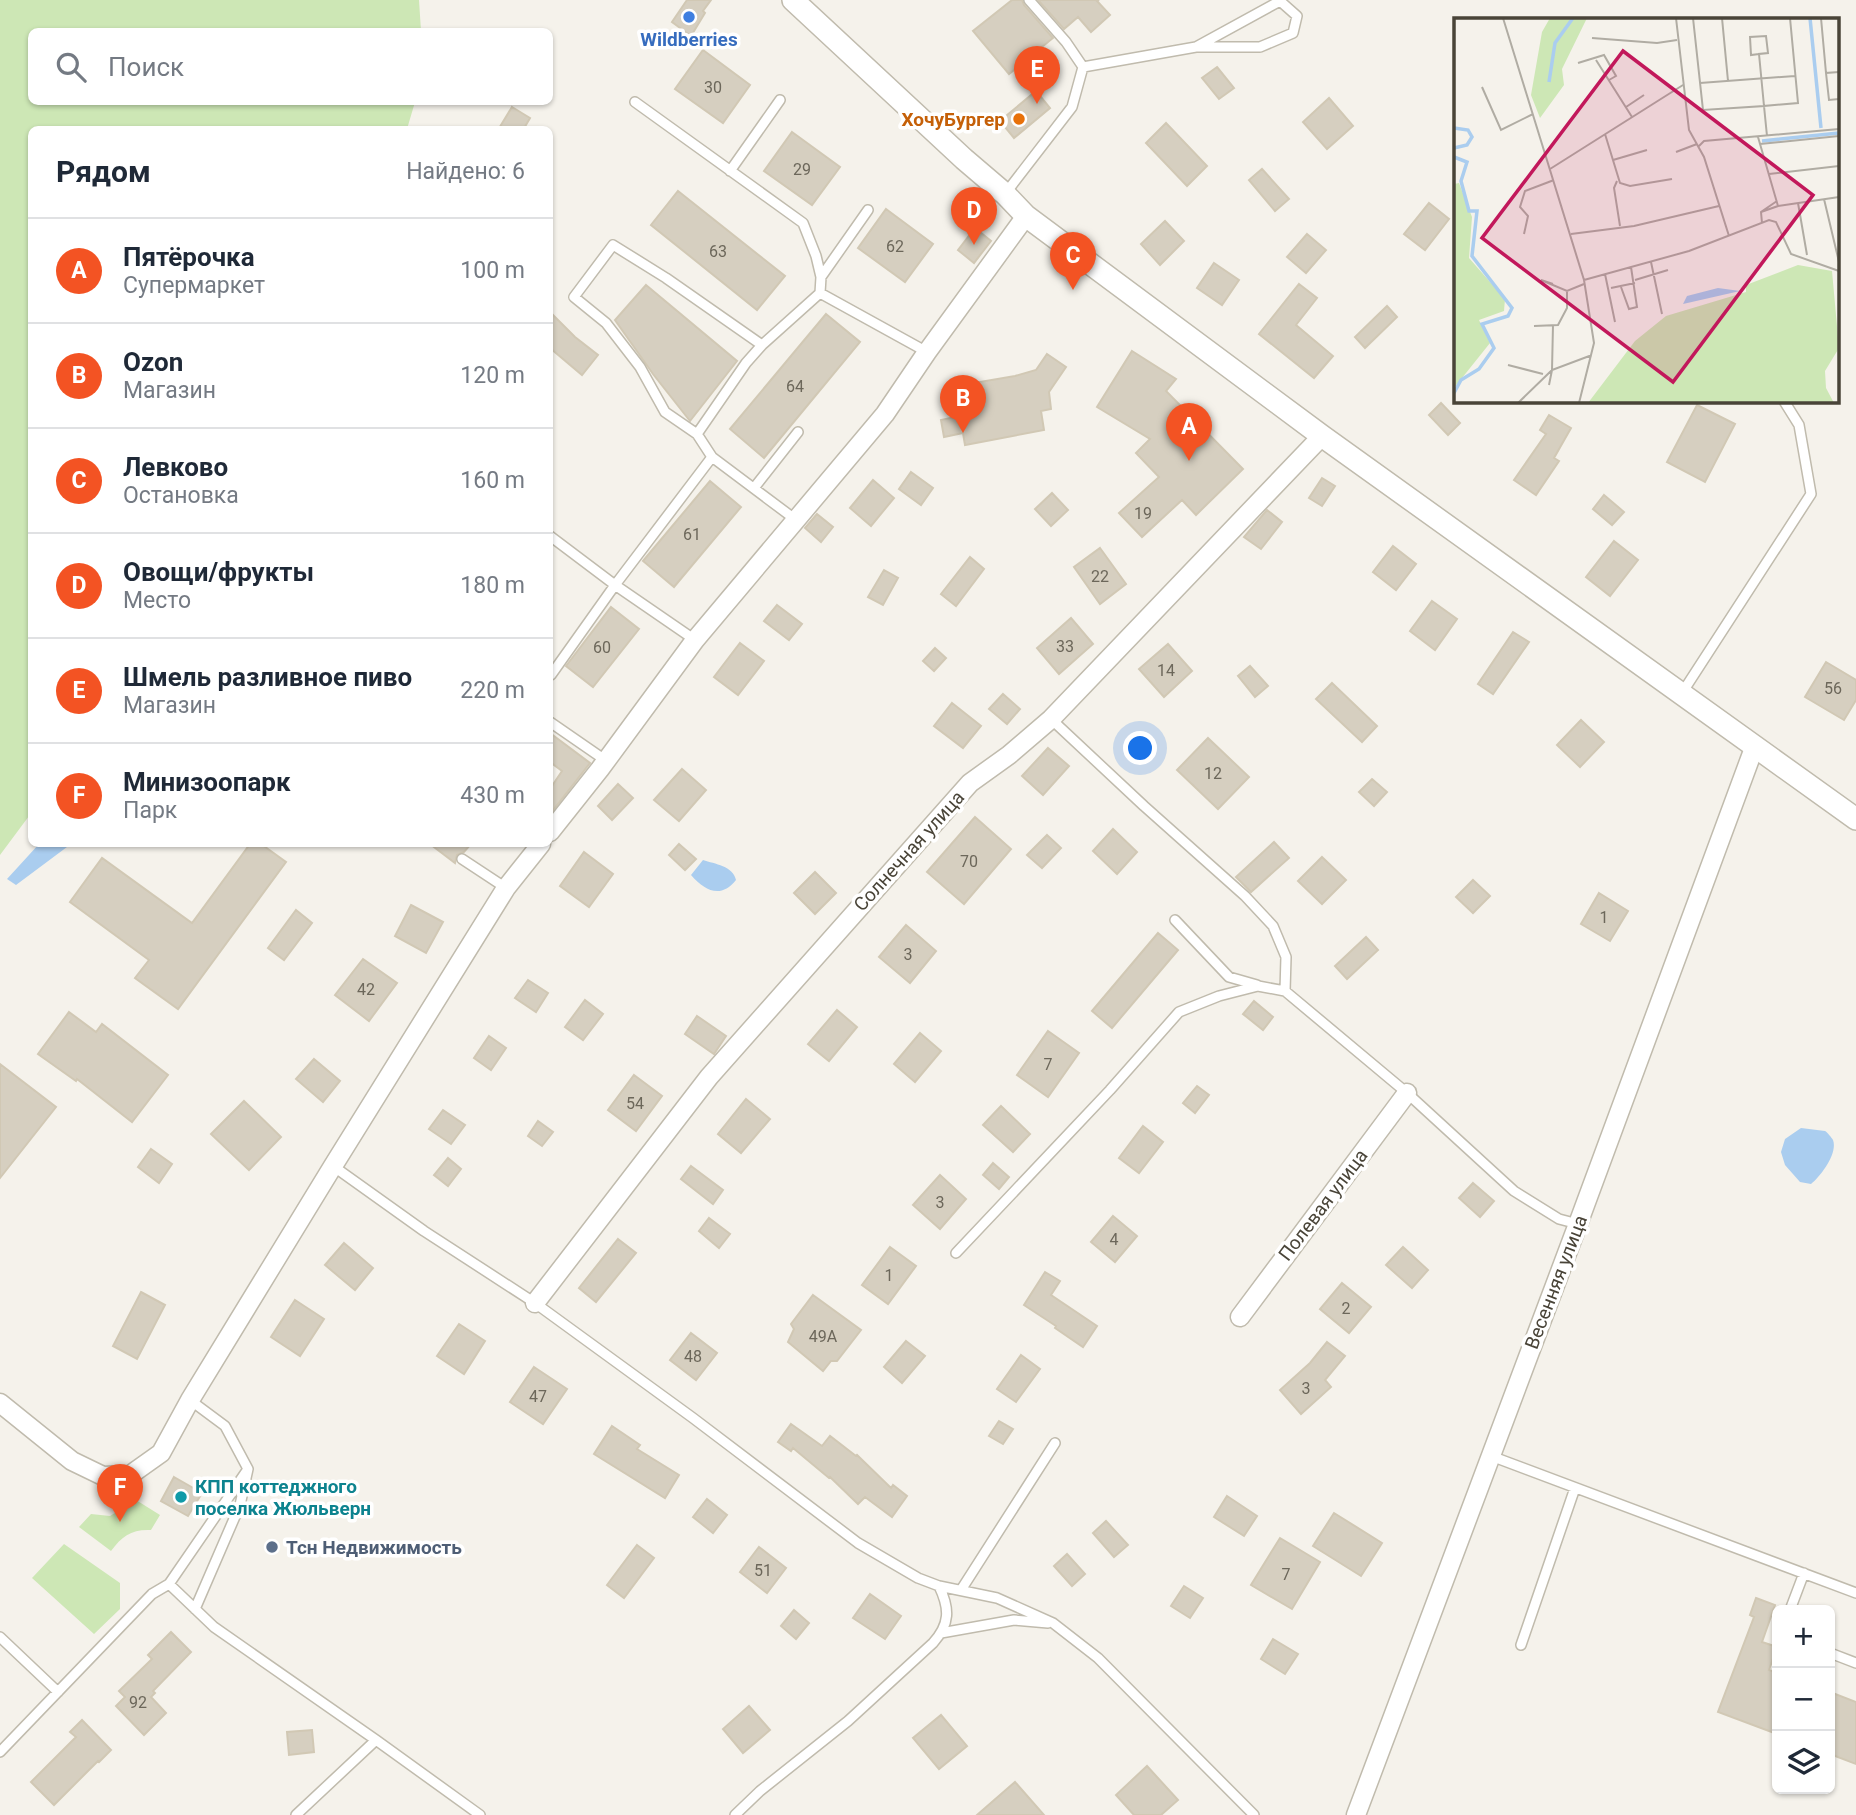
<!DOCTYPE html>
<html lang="ru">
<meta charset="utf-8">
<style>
body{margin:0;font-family:Roboto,sans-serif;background:#f6f6f7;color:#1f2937}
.controls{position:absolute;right:21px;bottom:21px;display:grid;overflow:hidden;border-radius:10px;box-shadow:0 2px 5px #0004}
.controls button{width:63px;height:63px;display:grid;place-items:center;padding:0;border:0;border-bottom:2px solid #e0e1e3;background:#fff;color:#1f2937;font:35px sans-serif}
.you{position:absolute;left:1141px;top:749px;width:24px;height:24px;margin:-18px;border:5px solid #fff;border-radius:50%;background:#1a73e8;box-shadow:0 0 0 10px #1a73e833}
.badge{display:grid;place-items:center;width:46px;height:46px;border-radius:50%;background:#f35323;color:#fff;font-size:23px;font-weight:700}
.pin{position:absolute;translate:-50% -58px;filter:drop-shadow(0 2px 4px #0008)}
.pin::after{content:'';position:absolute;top:37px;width:24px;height:21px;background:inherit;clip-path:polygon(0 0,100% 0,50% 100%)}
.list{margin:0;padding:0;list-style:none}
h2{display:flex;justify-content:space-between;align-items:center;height:91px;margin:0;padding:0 28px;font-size:30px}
h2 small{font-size:23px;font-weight:400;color:#747a83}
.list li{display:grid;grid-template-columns:46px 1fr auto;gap:21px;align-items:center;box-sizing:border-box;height:105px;padding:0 28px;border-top:2px solid #e0e1e3}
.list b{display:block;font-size:26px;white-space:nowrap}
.list p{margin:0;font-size:23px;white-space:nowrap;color:#747a83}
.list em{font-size:23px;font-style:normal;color:#747a83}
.icon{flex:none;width:38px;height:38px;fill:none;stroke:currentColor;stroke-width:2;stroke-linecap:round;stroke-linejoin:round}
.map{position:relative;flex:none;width:1856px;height:1815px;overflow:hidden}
.search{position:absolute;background:#fff;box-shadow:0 2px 5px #0004;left:28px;top:28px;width:525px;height:77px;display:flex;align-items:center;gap:18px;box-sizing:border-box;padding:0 24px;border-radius:10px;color:#747a83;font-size:26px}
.panel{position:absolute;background:#fff;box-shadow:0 2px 5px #0004;left:28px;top:126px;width:525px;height:721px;border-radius:10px}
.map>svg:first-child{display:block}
</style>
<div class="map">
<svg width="1856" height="1815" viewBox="0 0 1856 1815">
<rect width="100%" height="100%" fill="#f5f2eb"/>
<path fill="#cde7b5" d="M0,0H419L421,31L32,32V102H415L407,129L32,130V812L0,855Z
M136,1500L160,1515L151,1530C132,1529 122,1536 111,1551L79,1527L91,1514L110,1516Z
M64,1544L120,1583V1609L94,1634L32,1578Z"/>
<path fill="#aacdef" d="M39,844H71L16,885L7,879Z
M703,860C715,864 733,866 736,880C721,899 705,891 691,875Z
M1801,1128L1825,1131C1827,1132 1832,1138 1833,1140C1838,1153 1821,1176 1811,1184L1800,1182L1785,1165L1781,1152L1785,1139Z"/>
<path fill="#d6cfc0" stroke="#d1c8b4" stroke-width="2" d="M687,0H711L703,11L705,13L691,36L672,22Z
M1012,0H1022L1024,5L1053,38L1009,74L973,31Z
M1038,0H1099L1097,1L1110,15L1091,32L1078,17L1064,29Z
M703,50L750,85L723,123L675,89Z
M1217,67L1234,88L1219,99L1202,78Z
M1036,91L1050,108L1014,138L1000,121Z
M1329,98L1353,126L1327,149L1303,122Z
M512,107L530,118L523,130H498Z
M1166,123L1207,166L1187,186L1146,143Z
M792,132L840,167L812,205L764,171Z
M1262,169L1289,199L1275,211L1249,180Z
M678,191L785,276L757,310L651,225Z
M1429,203L1449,219L1425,250L1404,234Z
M886,209L933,244L905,282L858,248Z
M1165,221L1184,241L1160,265L1141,244Z
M975,228L991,241L974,263L958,250Z
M1307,234L1326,250L1306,273L1287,257Z
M1214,263L1239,280L1222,305L1197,288Z
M1299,284L1317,298L1296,325L1333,356L1314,378L1259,334Z
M646,285L737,361L690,421L653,374L615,320Z
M1387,306L1397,317L1365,348L1355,337Z
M550,312L575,337L598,355L582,375L550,348Z
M826,314L860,342L764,458L730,429Z
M1132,351L1176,379L1166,391L1243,469L1196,515L1182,500L1142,537L1119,513L1159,477L1136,453L1150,439L1097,407Z
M1047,354L1066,367L1049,392L1051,409L1041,411L1044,430L965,445L963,433L944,437L941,420L960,416L956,396L964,395L962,385L1015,376L1036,370Z
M1441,403L1460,423L1448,435L1429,415Z
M1697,405L1735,424L1705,482L1667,462Z
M1549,415L1571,428L1554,458L1559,461L1536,495L1514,480L1546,434L1540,430Z
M911,472L933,488L921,505L899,489Z
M1322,478L1335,486L1322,506L1309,498Z
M873,480L894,498L871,526L850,508Z
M710,481L741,507L674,587L643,561Z
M1052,493L1068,510L1051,526L1035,509Z
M1604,495L1624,512L1612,525L1593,509Z
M1267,510L1282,522L1261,549L1244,537Z
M817,514L833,527L821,542L805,528Z
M1614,541L1638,560L1610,596L1586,577Z
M1393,546L1416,564L1396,590L1373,572Z
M1100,548L1126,584L1100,604L1074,567Z
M970,557L984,569L956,606L941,594Z
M884,570L898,578L883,605L868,597Z
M1432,601L1457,619L1435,650L1410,631Z
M777,605L802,624L789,640L764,621Z
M611,607L639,629L593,687L566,666Z
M1071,618L1093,644L1059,674L1037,648Z
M1513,632L1529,642L1493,694L1478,684Z
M740,643L764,661L738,695L714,677Z
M1168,644L1192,671L1164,697L1139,669Z
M935,648L946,658L934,671L923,661Z
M1826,662L1856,680V700L1844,720L1805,697Z
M1250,666L1268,686L1255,697L1238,676Z
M1332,683L1377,726L1362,742L1316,699Z
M1003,694L1020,709L1007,724L989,709Z
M952,703L981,726L963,748L934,726Z
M1581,720L1604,742L1580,767L1557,745Z
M550,733L590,763L550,814V789L562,771L550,762Z
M1208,738L1249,777L1218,809L1177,770Z
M1048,748L1069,766L1043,795L1022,776Z
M682,769L706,790L679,821L654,800Z
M1372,779L1387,792L1374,806L1359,792Z
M618,784L633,798L612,820L598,806Z
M975,817L1011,849L964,904L927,872Z
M1113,829L1137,852L1117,874L1093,851Z
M1047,835L1061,848L1042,868L1027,855Z
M1274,842L1289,858L1251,892L1236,877Z
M250,844H261L286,862L178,1009L135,978L149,960L70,902L102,858L192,923Z
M430,844H471L464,852L457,855L455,863Z
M679,844L696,859L685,870L669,855Z
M584,852L613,874L589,907L560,886Z
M1322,857L1346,880L1322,904L1298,881Z
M815,872L836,893L815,914L794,893Z
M1473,880L1490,896L1473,913L1456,897Z
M1599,893L1628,911L1610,941L1581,924Z
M411,905L443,922L426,953L395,936Z
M296,910L312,923L284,960L268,948Z
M906,925L936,951L910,983L879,957Z
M1158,933L1178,950L1112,1028L1092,1011Z
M1366,937L1378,950L1347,979L1335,966Z
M363,959L397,983L369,1021L335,995Z
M528,980L548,993L536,1012L515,998Z
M585,1000L603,1014L583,1040L565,1027Z
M1254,1001L1273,1017L1263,1030L1243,1014Z
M837,1010L857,1027L829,1061L808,1044Z
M69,1012L96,1032L102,1024L168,1075L132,1122L77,1079L76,1081L38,1054Z
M697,1016L726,1036L714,1054L685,1034Z
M1048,1031L1079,1053L1048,1097L1017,1075Z
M920,1033L941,1051L915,1082L894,1064Z
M489,1036L506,1048L491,1070L474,1058Z
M314,1059L340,1081L323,1102L296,1079Z
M0,1064L56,1107L0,1178Z
M634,1075L662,1096L636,1131L608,1110Z
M1197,1086L1209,1095L1195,1113L1183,1103Z
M746,1099L770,1119L741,1153L718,1134Z
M244,1101L281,1137L249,1170L211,1134Z
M1001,1106L1030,1134L1013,1152L983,1125Z
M443,1110L465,1125L451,1144L429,1129Z
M538,1121L553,1132L542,1146L528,1136Z
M1143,1126L1163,1142L1139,1173L1119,1158Z
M151,1149L172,1164L159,1183L138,1167Z
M448,1158L461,1169L448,1186L434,1175Z
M993,1163L1009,1177L999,1189L983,1175Z
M691,1166L723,1190L713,1204L681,1179Z
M940,1175L966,1199L940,1229L913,1205Z
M1473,1183L1494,1201L1480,1217L1459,1198Z
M1113,1216L1137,1236L1115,1262L1091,1242Z
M709,1218L730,1234L719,1248L699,1231Z
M618,1239L636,1253L596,1302L579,1288Z
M344,1243L373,1268L355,1290L325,1265Z
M890,1247L916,1266L888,1304L862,1285Z
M1403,1247L1428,1270L1412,1288L1386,1265Z
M1045,1272L1060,1281L1051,1295L1097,1326L1083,1347L1055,1328L1056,1326L1024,1305Z
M1342,1283L1371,1307L1349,1333L1320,1309Z
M141,1292L165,1305L137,1359L113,1346Z
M813,1295L861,1330L837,1361H831L823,1371L788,1342L794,1329L791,1324Z
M295,1300L324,1319L300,1356L271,1337Z
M459,1324L485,1341L464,1374L437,1356Z
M691,1333L717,1353L696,1380L670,1360Z
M906,1341L925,1356L902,1383L884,1367Z
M1327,1342L1345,1356L1325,1380L1331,1387L1301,1414L1280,1390L1310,1363Z
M1021,1355L1040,1369L1016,1402L997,1389Z
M534,1367L567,1389L543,1424L510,1402Z
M999,1421L1013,1429L1003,1444L989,1436Z
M791,1424L822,1446L830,1436L856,1456L857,1455L891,1488L893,1485L907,1496L892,1517L865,1497L858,1504L830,1477L829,1478L793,1448L791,1451L778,1442Z
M612,1426L640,1445L637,1449L679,1475L665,1498L594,1454Z
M174,1477L202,1493L188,1516L161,1501Z
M1227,1496L1257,1516L1244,1536L1214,1517Z
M707,1499L727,1515L713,1533L693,1517Z
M1334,1513L1382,1543L1361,1576L1313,1546Z
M1106,1521L1128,1545L1114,1557L1093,1533Z
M1280,1538L1320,1562L1292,1609L1251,1585Z
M637,1545L654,1558L624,1598L607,1585Z
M759,1547L786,1568L767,1593L740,1572Z
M1067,1554L1085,1574L1072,1586L1054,1566Z
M1184,1586L1203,1598L1190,1618L1171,1606Z
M870,1594L901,1616L885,1639L853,1618Z
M1756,1598L1775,1605L1762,1642L1777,1647L1769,1670L1777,1673V1734L1718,1712L1754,1617L1750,1615Z
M794,1610L809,1623L796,1639L781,1626Z
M171,1632L191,1652L153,1691L155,1693L151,1697L166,1713L144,1735L116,1706L125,1697L119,1691L152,1659L148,1655Z
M1273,1639L1298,1654L1285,1674L1261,1659Z
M1830,1692L1856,1702V1764L1830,1754Z
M749,1706L770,1730L743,1753L723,1729Z
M941,1715L967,1746L939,1769L913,1738Z
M82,1720L111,1750L99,1762L98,1761L54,1805L31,1782L76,1737L70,1732Z
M312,1730L314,1752L289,1755L287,1732Z
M1147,1766L1178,1800L1161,1815H1134L1116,1795Z
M1015,1782L1044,1815H977Z"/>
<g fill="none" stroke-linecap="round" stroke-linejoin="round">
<g stroke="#c0bbad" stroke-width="12">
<path id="service" d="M1029,0L1066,42L1083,67
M635,102L803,223L816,256L821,277L820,293L927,352
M730,171L780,100
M1005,194L1072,107L1083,67L1196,47L1280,1L1297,16L1293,33L1260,47H1196
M821,277L868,210
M762,345L666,278L613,245L574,297L606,323L640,367L665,412L697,434L712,457L796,520
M697,434L746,363L762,345L820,293
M754,488L798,432
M550,536L615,585L695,640
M551,675L615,585L712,457
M1682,693L1811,494L1799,425L1784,401
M1051,719L1144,806L1245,896L1273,926L1286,957L1285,991
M550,722L605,760
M462,859L506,888
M1175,920L1229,977L1257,985
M333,1166L424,1231L535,1303L693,1418L858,1543L918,1578L939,1586L997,1598L1053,1623L1098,1658L1254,1815
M956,1253L1110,1090L1179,1012L1219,996L1258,986L1285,991L1407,1093L1514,1191L1559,1219L1578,1224
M190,1400L225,1426L248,1469L240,1505L195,1609
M1491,1456L1856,1593
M248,1469L169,1584L214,1627L376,1740L480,1815
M961,1590L1055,1443
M1790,1610L1804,1573
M941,1633L1014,1620L1048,1623
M0,1637L58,1692
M1521,1645L1575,1488
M1830,1653L1856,1663
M0,1752L152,1594L169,1584
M296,1815L376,1740
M735,1815L760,1791L848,1721L933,1643C950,1624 950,1609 939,1586"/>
</g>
<g stroke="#c0bbad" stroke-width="21">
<path id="minor" d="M550,832L600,769L695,640L885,414L927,352L1026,216
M535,1303L709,1077L970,783L1009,755L1051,719L1322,436
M1240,1317L1407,1093
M0,1403L72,1461L103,1476L130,1475L161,1453L190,1400L333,1166L506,888L541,844
M1356,1815L1578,1224L1754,748"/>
</g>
<g stroke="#c0bbad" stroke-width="24">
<path id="tertiary" d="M793,0L964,159L1005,194L1026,216L1322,436L1856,819"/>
</g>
<use href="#service" stroke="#fff" stroke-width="9"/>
<use href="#minor" stroke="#fff" stroke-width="18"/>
<use href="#tertiary" stroke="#fff" stroke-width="21"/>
</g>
<circle fill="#3f7fe0" stroke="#fff" stroke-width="2.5" cx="689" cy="17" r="7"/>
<circle fill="#e8710a" stroke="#fff" stroke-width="2.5" cx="1019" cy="119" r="7"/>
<circle fill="#0f9aa8" stroke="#fff" stroke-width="2.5" cx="181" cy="1497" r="7"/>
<circle fill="#5c6f8a" stroke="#fff" stroke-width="2.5" cx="272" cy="1547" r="7"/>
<g text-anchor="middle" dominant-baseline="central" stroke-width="7" stroke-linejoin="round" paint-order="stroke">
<g font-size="16" fill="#6c675a">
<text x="713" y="87">30</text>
<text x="802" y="169">29</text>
<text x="895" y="246">62</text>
<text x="718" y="251">63</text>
<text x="795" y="386">64</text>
<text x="1143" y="513">19</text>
<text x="692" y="534">61</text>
<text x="1100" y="576">22</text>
<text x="1065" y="646">33</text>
<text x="602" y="647">60</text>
<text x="1166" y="670">14</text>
<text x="1833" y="688">56</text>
<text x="1213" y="773">12</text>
<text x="969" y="861">70</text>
<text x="1604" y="917">1</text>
<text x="908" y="954">3</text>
<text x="366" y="989">42</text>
<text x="1048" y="1064">7</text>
<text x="635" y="1103">54</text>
<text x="940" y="1202">3</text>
<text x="1114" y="1239">4</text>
<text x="889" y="1275">1</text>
<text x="1346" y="1308">2</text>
<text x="823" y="1336">49А</text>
<text x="693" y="1356">48</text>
<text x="1306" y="1388">3</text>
<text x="538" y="1396">47</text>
<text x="763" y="1570">51</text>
<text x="1286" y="1574">7</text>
<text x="138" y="1702">92</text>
</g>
<g font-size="19" font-weight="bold" fill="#366cbe" stroke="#fff">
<text x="689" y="39">Wildberries</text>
</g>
<g font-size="19" font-weight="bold" fill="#c56008" stroke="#fff" text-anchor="end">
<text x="1005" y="119">ХочуБургер</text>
</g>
<g font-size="19" fill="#494438" stroke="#fff">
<text transform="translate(909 851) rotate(-48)">Солнечная улица</text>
<text transform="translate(1323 1205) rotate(-53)">Полевая улица</text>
<text transform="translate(1556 1282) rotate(-69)">Весенняя улица</text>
</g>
<g font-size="19" font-weight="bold" fill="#0d838f" stroke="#fff" text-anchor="start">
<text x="195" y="1486">КПП коттеджного<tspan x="195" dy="22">поселка Жюльверн</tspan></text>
</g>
<g font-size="19" font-weight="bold" fill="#4e5e75" stroke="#fff" text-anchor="start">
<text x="286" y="1547">Тсн Недвижимость</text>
</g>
</g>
<g transform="translate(1454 18)">
<rect width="385" height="385" fill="#f5f2eb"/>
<path d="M96,0H133L108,51L110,67L86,100L77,77L88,14ZM5,165L18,199L15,240L51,281L50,293L25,302L36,325L0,370V166ZM344,247L378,253L385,330L371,353L372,370L380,385H134L181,323L212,298L292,274V267Z" fill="#cde7b5"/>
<path d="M264,270L286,273L229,286L233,278Z" fill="#aacdef"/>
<path fill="none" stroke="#aacdef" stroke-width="3.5" d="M356,0L367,110M95,64L101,25L119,0M0,110L14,112L18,119L13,127L0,130M308,123L385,115M0,139L13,144L7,163L15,193H23L18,238L58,290L54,298L28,306L40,330L25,351L7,362L0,375"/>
<path fill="none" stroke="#b0aca3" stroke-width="2" d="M49,0L130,262L140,325L125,385M222,0L235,112L250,139L275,218M239,0L249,92L310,88L305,36L314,35L312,18L296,19L297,37L305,36M268,0L274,63M367,0L372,55M138,20L203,25L223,22M142,42L178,99M124,45L150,37L162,58L155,62M385,54L372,55L375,82L385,81M246,65L341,58M28,69L47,112L79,96M172,89L190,77M151,116L166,165L176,168L218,161M313,118L310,88L344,85L336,0M304,119L324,188L307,194M306,126L385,118M245,128L250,123L385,111M222,134L243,126M159,142L193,132M96,151L229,67M315,156L385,148M163,163L160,170L166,208M370,181L385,244M344,185L353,237M324,188L385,179M308,205L307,194L323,183M70,216L74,198L66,189L71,173L100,162M117,216L180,208L265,188M197,244L208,296M151,256L161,304M130,262L235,233L315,202L322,204L337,236L385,253M181,262L214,252M99,266L87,262L113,273L130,266M167,269L175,291L183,289L177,249M157,270L181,265M80,308L104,307L113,290V273M54,347L89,356M95,367L98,352L138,337M64,385L98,352L99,307"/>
<path fill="#c2185b" fill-opacity="0.15" stroke="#c2185b" stroke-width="3.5" d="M169,33L359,177L219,364L28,220Z"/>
<rect width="385" height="385" fill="none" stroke="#494438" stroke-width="3.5"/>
</g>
</svg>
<div class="controls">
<button>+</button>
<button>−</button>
<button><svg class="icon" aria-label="layers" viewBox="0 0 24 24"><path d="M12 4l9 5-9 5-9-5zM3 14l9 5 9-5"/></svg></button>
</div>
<div class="you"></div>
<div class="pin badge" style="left:1189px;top:461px">A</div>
<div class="pin badge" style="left:963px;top:433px">B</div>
<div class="pin badge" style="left:1073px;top:290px">C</div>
<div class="pin badge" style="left:974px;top:245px">D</div>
<div class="pin badge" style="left:1037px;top:104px">E</div>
<div class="pin badge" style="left:120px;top:1522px">F</div>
<div class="search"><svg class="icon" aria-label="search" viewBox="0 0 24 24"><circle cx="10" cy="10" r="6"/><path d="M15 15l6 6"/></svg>Поиск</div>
<section class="panel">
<h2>Рядом<small>Найдено: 6</small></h2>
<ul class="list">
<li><span class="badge">A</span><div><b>Пятёрочка</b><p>Супермаркет</p></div><em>100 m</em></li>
<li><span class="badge">B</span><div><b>Ozon</b><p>Магазин</p></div><em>120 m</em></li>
<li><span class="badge">C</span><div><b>Левково</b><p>Остановка</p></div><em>160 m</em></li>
<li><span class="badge">D</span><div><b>Овощи/фрукты</b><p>Место</p></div><em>180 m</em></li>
<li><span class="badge">E</span><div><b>Шмель разливное пиво</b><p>Магазин</p></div><em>220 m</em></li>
<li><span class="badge">F</span><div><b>Минизоопарк</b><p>Парк</p></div><em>430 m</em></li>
</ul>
</section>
</div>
